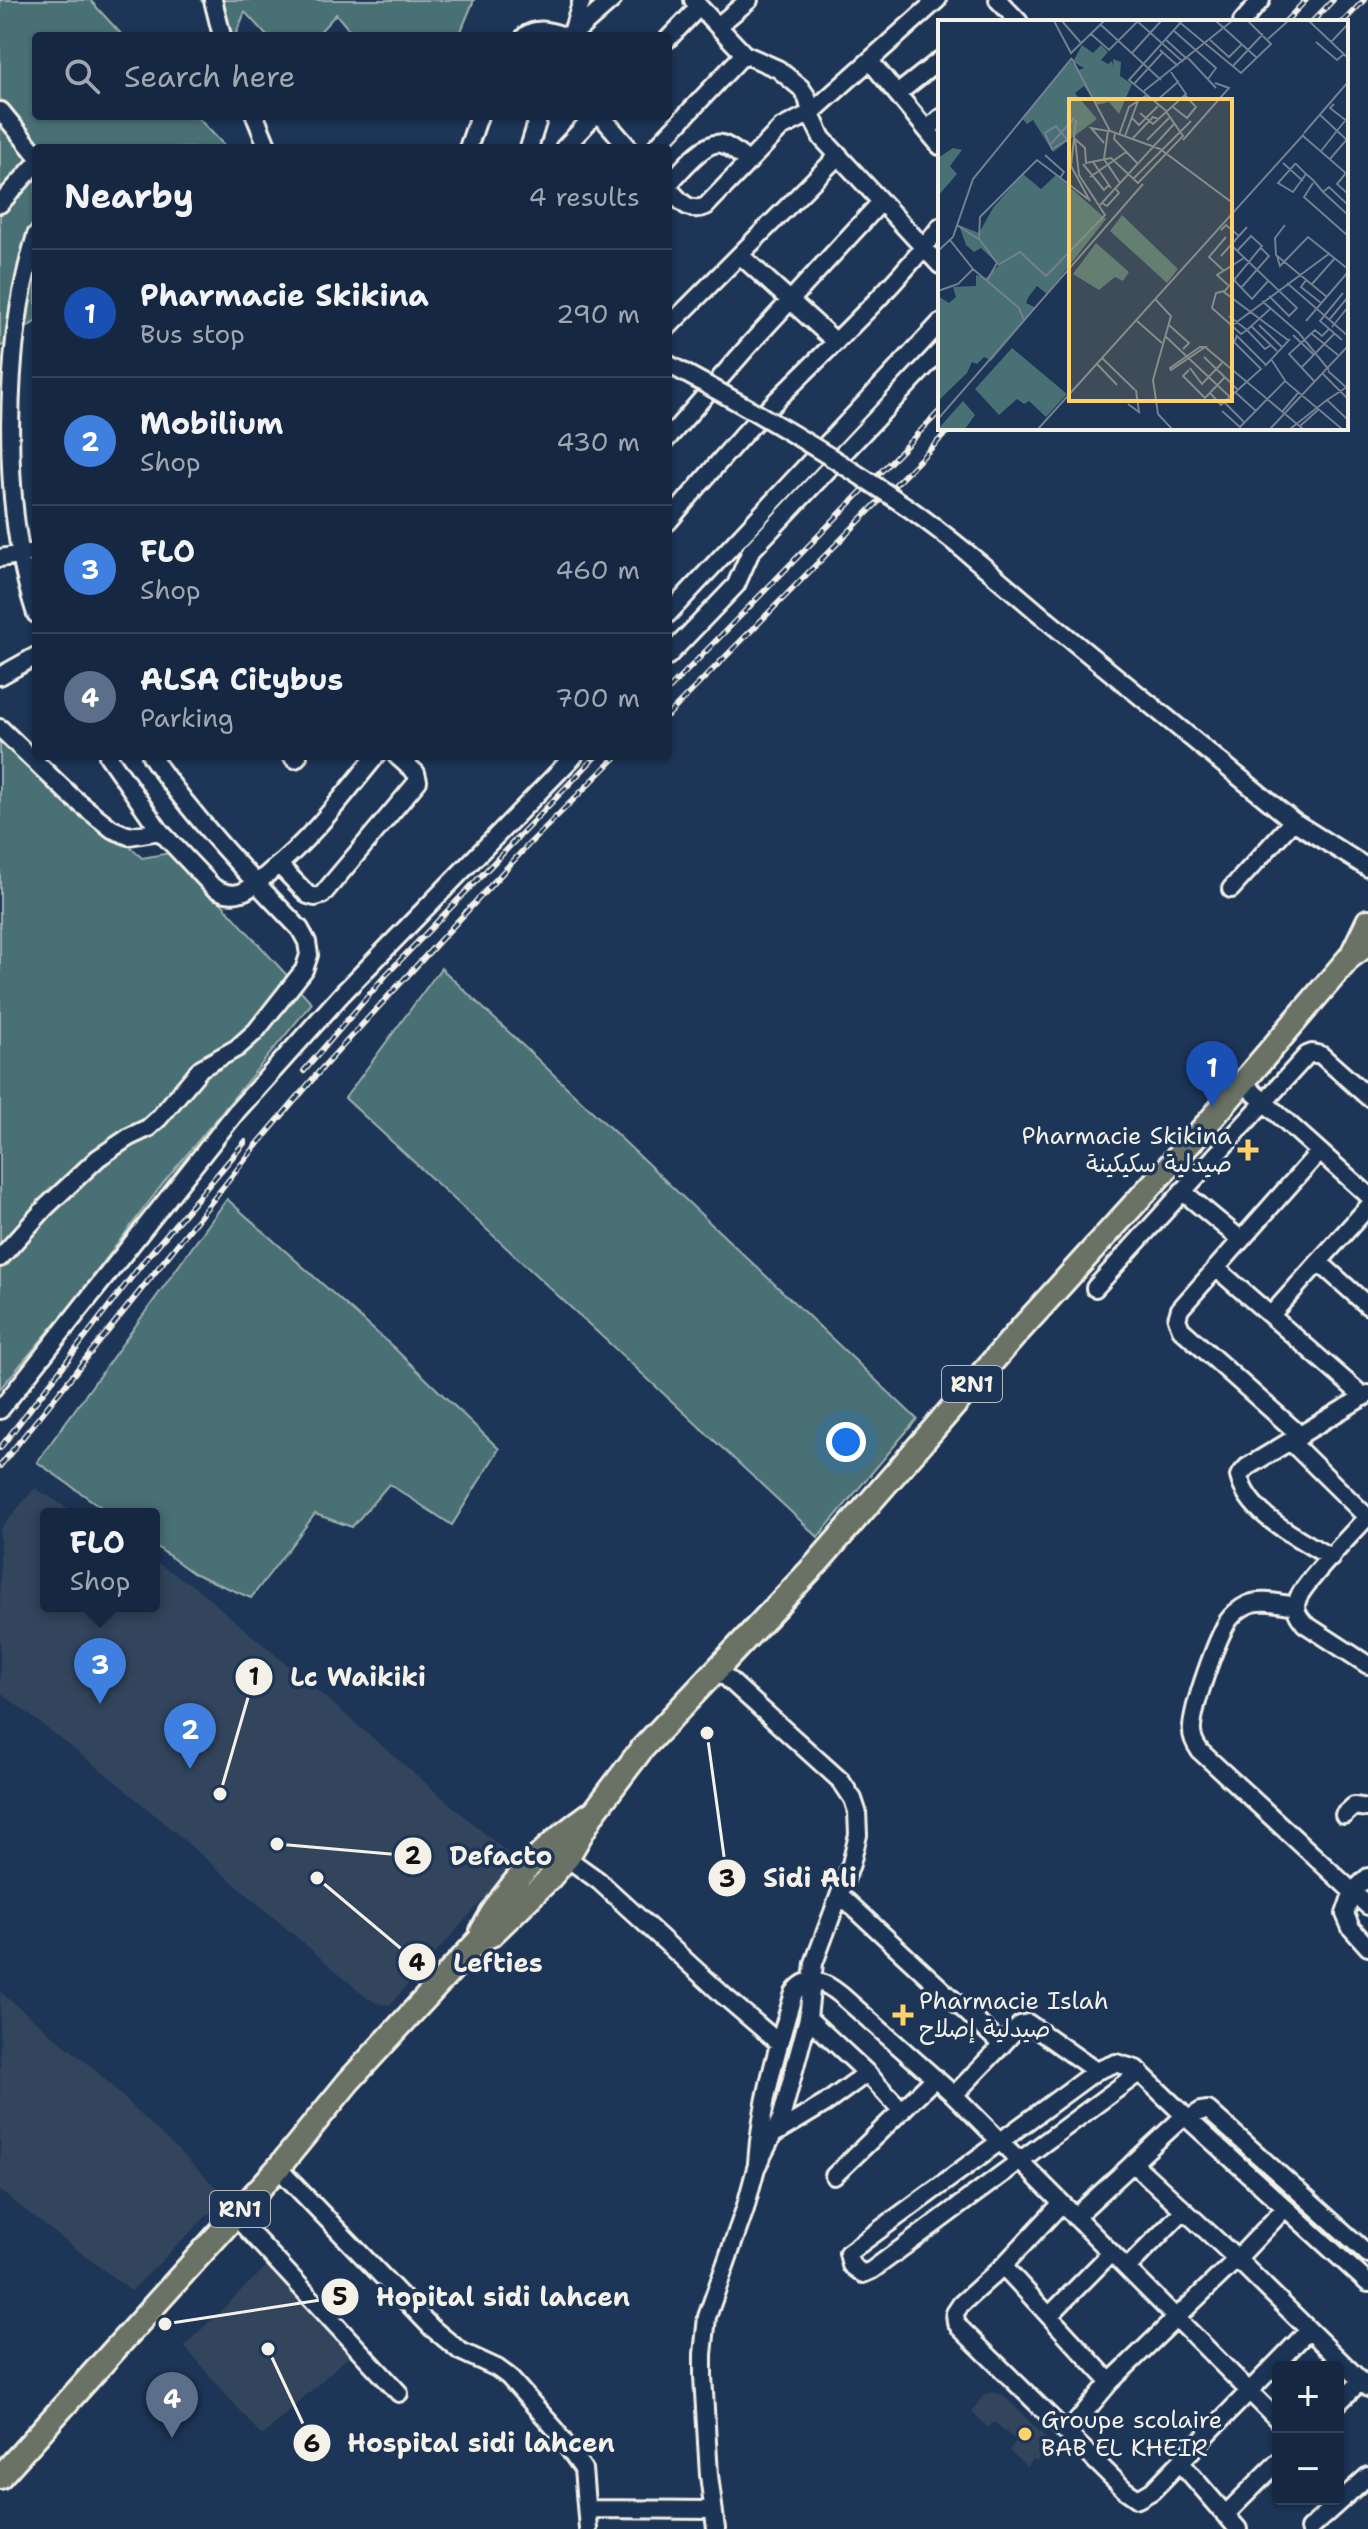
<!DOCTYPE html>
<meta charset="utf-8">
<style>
body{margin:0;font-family:"Shantell Sans","Playpen Sans Arabic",sans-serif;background:#23344c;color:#f1f3f6}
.controls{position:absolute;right:24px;bottom:24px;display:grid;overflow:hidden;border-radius:8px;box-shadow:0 2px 6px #0004}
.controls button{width:72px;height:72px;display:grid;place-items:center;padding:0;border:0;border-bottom:2px solid #35445a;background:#162841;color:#f1f3f6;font:40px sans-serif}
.you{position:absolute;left:846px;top:1442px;width:28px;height:28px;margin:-20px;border:6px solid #fff;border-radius:50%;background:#1a73e8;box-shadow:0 0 0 12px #1a73e833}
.badge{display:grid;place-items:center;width:52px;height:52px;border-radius:50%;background:#bca0f2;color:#fff;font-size:26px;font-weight:700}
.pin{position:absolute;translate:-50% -66px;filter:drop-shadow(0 2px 4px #0008)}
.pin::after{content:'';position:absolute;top:42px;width:28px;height:24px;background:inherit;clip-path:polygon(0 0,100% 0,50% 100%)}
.popup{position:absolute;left:40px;top:1508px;width:120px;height:104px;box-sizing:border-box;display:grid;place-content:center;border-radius:8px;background:#162841;filter:drop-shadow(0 2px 6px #0005);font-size:26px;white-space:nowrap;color:#9ea6b1}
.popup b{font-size:30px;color:#f1f3f6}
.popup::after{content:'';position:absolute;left:50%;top:100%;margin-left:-16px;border:16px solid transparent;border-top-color:#162841}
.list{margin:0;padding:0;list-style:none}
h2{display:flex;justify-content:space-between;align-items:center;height:104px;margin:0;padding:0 32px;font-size:34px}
h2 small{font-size:26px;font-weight:400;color:#9ea6b1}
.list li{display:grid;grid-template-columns:52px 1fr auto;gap:24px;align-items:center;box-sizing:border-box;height:128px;padding:0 32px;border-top:2px solid #35445a}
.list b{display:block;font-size:30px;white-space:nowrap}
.list p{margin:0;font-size:26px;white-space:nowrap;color:#9ea6b1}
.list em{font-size:26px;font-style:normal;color:#9ea6b1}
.icon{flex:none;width:44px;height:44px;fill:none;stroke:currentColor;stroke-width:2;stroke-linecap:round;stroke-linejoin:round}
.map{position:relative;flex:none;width:1368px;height:2529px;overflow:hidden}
.search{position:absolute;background:#162841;box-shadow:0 2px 6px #0004;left:32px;top:32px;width:640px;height:88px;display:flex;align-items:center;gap:20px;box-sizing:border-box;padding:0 28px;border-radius:8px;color:#9ea6b1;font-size:30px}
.panel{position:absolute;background:#162841;box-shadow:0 2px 6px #0004;left:32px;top:144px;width:640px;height:616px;border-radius:8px}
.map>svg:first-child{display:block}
</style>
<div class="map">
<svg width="1368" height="2529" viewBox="0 0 1368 2529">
<rect width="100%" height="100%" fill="#1d3557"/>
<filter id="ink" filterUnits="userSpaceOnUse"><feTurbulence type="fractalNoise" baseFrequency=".0125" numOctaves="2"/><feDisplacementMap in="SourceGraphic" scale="16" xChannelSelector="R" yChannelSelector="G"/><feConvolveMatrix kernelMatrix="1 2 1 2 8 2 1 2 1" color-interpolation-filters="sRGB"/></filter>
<g filter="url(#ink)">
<path fill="#31445d" d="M35,1488L78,1514H46V1606H154V1561L198,1589L517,1861L390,2005L379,2004L366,1997L115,1781L0,1692V1529Z
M0,1992L93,2068L226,2197L131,2291L0,2191Z
M269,2264L353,2352L262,2436L184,2346Z
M990,2392L1002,2394L1051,2443L1036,2462L1033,2460L1027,2467L1009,2451L1016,2441L994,2422L988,2428L972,2411L984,2394L987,2395Z"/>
<path fill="#497074" stroke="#9eb0ae" stroke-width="2" d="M0,0H90L123,36H36V116H196L227,148H36V321L0,347Z
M201,0H474L459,36H354L336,14L316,36H267L245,12L235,36H226Z
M0,729L142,858L175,852L312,1003L164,1182L72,1304L0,1389Z
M441,968L917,1419L818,1537L345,1098Z
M227,1199L393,1347L499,1449L452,1525L389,1484L352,1527L315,1514L251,1598L193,1573L154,1545V1514H111L37,1462Z"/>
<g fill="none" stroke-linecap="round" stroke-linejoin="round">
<g stroke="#f4f1e8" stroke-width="22">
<path id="minor" d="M213,0L222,36
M693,0L744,54L778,69L801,88L807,97L812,117L822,138L940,265
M998,0L1019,22
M1242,22L1261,0
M719,25L749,0
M525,36C538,26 551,32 565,36
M571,36L612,0
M571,36L582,0
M668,39L699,7
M870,61L940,146
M897,94L940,60
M1,111L36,154
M255,116L268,148
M601,116L629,148
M927,130L940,118
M468,148L479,116
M529,148L539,116
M564,148L594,116
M655,148L744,54
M668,185C679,173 705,139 722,144C731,146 741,157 749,162
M668,188C680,200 688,214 706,206L781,128L811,113L937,0
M0,204L36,164
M36,235C3,344 0,506 36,614
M741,256L836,342
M668,327L839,155
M668,438L751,343L881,202
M668,522C696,489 724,455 753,424C816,359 885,299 940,227
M0,558L36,552
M668,614L940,323
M1048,621L1293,821L1368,868
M668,656L736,585L751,551L940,351
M0,676L36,656
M0,728L72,797L112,829L129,836L160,831
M108,756L160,831L213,887C222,893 231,896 242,892C253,888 263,878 272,870C312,838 343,796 376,756
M292,756L295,759L298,756
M279,865L308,895L315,897L322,895L418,781L416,773L397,756
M1231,889L1293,821
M1242,1082L1368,1195
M1182,1191L1240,1239
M0,1258L46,1207L98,1158L129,1137L148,1128L159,1118L201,1068L237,1048L256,1031L304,970L309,955L307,942L300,929C247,874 194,819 151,756
M1320,1263L1368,1306
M1216,1268L1364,1397
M1095,1288L1307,1055L1312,1053L1321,1055L1368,1097
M1271,1315L1368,1207
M0,1410L237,1111L342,994L574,756
M1301,1436L1181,1329L1177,1319L1180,1309L1319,1152
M1291,1442L1367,1517
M1368,1516C1354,1532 1301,1585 1297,1601C1294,1610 1299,1617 1305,1624L1368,1665
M1331,1558C1300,1538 1248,1516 1239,1476L1247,1467L1368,1394
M1296,1606C1281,1604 1261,1598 1247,1605C1239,1609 1233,1614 1228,1621C1216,1641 1193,1705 1192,1728C1191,1737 1195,1744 1200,1751L1368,1906
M1344,1815L1354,1806L1368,1808
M567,1858L599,1881L724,1996L779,2043
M1368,1877L1353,1891L1345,1914L1351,1928L1368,1947
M840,1895L1002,2045L954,2095
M1002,2045L1020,2025L1028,2023L1096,2071
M1140,2072L872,2270L863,2274L851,2265L848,2253L1096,2071L1116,2063L1136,2069L1188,2119L1368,2283
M867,2073L902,2111
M1188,2119L1201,2111L1208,2110L1368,2254
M776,2133L826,2103L867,2073L808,2018
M757,2163C761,2104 777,2049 794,1993C808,1973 825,1982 841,1995L954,2095L1278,2420
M1133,2163L1237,2259L1368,2388
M278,2168L432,2328L460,2351L497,2368L508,2376L557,2431
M834,2176L935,2078
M1061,2204L1003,2266L1110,2382L1237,2259L1285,2208
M234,2215L399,2393
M1075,2217L1184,2116
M1003,2266L961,2304L955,2313L956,2322L960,2328L1125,2490L1138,2499L1152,2491L1309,2330
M1127,2268L1184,2210
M1049,2316L1111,2253
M1338,2403L1361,2381
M1068,2432L1110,2382
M561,2438L583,2469L588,2529
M1180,2462L1238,2529
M588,2509L713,2510
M1225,2515L1278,2462
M716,2529L709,2475L703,2376V2354L707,2317L745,2209L756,2168L781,2119L808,2018L814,1963L851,1864L858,1835L857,1811L853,1799L841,1781L717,1669
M1309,2529L1368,2476"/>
</g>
<g stroke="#f4f1e8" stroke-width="28">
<path id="major" d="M1351,956L1368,921
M482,1931C507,1883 546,1845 590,1814
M0,2477L278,2168L349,2081L479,1940L491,1935L549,1879L567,1858L594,1812L641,1750L818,1562L1019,1331L1209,1122L1350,957L1368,944"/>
</g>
<use href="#minor" stroke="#1d3557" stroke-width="16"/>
<use href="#major" stroke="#6a7266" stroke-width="22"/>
<g stroke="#f4f1e8" stroke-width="6">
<path id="rail" d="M1285,22L1306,0
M1312,22L1333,0
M1343,22L1364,0
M668,690L940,411
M668,715L951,428
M304,1071L386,975L596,756
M0,1448L144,1261L245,1142
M0,1466L256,1146L324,1066L528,845L617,756"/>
</g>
<use href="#rail" stroke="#1d3557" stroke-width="3" stroke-dasharray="9" stroke-linecap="butt"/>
<g stroke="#f4f1e8" stroke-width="22" stroke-linecap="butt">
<path id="minor-bridge" d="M668,364C751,408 833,456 910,509C958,543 1003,583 1048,621"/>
</g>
<use href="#minor-bridge" stroke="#1d3557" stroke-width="16"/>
</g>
</g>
<g fill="#ffd166" stroke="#1d3557" stroke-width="3">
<path d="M1244 1138h8v8h8v8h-8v8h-8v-8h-8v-8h8z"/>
<path d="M899 2003h8v8h8v8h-8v8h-8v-8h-8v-8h8z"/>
<circle cx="1025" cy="2434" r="8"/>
</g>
<g text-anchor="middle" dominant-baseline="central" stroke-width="7" stroke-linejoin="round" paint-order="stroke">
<g fill="#1d3557" stroke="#b4b9bc" stroke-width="2">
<rect x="942" y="1366" width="60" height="36" rx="6"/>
<rect x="210" y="2191" width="60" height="36" rx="6"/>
</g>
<g font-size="22" font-weight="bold" fill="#f4f1e8">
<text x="972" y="1384">RN1</text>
<text x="240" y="2209">RN1</text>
</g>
<g font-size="24" fill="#f4f1e8" stroke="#1d3557" text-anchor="start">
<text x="1232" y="1136" text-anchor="end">Pharmacie Skikina<tspan x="1232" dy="28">صيدلية سكيكينة</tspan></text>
<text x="919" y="2001">Pharmacie Islah<tspan x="919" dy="28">صيدلية إصلاح</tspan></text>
<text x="1041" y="2420">Groupe scolaire<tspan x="1041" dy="28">BAB EL KHEIR</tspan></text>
</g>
</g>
<g transform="translate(938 20)">
<rect width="410" height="410" fill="#1d3557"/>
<path d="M144,25L155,33L163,25L170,32L163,40L170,44L174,41L176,48L175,39L183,42L182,56L194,64L181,94L171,82L159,85L146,66L137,73L159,99L115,132L95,100L89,104L84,98L133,41L141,50L146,48L135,42ZM15,128L24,130L12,146L19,154L0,176V138ZM85,154L103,169L118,155L168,199L109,274L99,266L91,276L88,283L98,288L53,341L46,337L39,344L34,342L29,353L0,381V276L11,283L18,277L15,267L38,266V255L48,258L61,245L43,228L36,232L28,225L21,205L41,213L55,188ZM184,195L240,249L229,263L172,211ZM158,223L191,252L185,261L177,257L161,270L135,254ZM74,328L129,374L108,397L91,381L86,384L79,379L61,395L37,369ZM25,381L37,395L27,409H0Z" fill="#497074"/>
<path fill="none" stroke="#738091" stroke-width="2" d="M116,1L133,33L166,1M124,1L143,23M199,1L245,42M240,1L303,53L333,24L310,1M278,1L319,38M371,1L410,38M162,4L223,60M235,10L278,48L270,59M153,14L171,30L200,1M227,19L249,39M330,19L350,1M272,20L291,37L304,24M378,22L399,40L406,34M393,22L410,4M222,30L240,46M194,33L223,1M250,38L278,68M134,39L172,111L222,129L296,184M295,46L325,14M196,64L225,32M206,71L294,1M217,82L241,61M396,84L392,88L410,102M235,87L249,98L258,87L247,75M202,93L215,104L248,74L233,52M381,94L410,121M194,98L201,105L220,86M138,100L133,146L152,181M366,113L410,62M177,114L176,119L199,143M181,115L191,87L209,75M187,116L200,81M365,116L410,155M195,118L215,97L220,99M129,120L114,129L107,113L118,106L132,123M209,120L231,98M245,120L291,68L277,63M166,123L153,108L170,111L166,139L182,163M112,125L136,98M383,131L410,97M107,135L126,152L122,158M392,139L410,118M155,142L173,168M345,143L365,161M145,144L166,170L171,165M408,153L399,164L410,174M368,154L355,172L340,163L357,144H358L368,154L375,160L385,172L410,195M152,157L188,132M195,159L253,101M375,163L366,177L410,216M385,172L391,167L410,185M164,183L169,186L181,173L177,168M162,185L236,104M19,205L42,220L59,243L49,261M347,205L337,218L338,235L389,277M283,210L288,205L301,216M41,219L42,197L99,140L150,179M12,220L35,249M293,225L359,288L351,296L331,276M0,231L15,217L35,159L134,38M299,231L313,216L324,226L286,272L350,320M283,236L309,207M339,236L342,246L370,217L410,249M60,245L82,232L108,256L167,195L141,155L137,119L147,128L148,143L173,138L200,163L245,116L227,90L191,60L244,1M286,251L271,237L288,217M295,259L314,279L331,260M368,260L363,267L383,283M349,263L410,316M374,264L397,238M290,265L279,255L306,238M303,268L331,236L323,228M0,271L20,264L35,249L81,288L86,300M286,271L278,273L274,288L303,314L309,310L327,329L333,325M217,279L233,296L215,360L220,394L234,409M324,281L361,313L391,350M291,296L309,310L332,289M391,300L410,277M199,301L224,323M368,301L410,252M231,305L251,323L245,329M321,305L344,327M313,306L339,331M292,307L392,233M394,307L410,287M374,314L400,335M298,315L328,345M355,315L376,335M227,316L292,377M404,320L382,301L405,273M262,327H267L233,350L232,348ZM267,327L365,409M266,337L300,370M164,338L197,370M333,339L348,362M159,344L179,365M327,346L352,319M252,348L264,364L284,343M363,348L396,314M251,350L245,356L267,378L287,357M390,351L410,369M385,354L410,379M377,362L351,334L377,310L384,316L391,309M409,367L389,380L410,400M297,372L318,391M272,373L283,385L323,349L296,322L299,316M286,382L307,403M190,384L201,392L198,370M284,391L303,408M344,392L360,373M0,399L205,164M362,406L380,390M302,407L347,361L404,409M100,409L366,114M332,409L410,326M352,409L389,380"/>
<path fill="#ffd166" fill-opacity="0.15" stroke="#ffd166" stroke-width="4" d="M131,79H294V381H131Z"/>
<rect width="410" height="410" fill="none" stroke="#f4f1e8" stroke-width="4"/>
</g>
<path fill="none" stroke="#f4f1e8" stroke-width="3" d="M220 1794L254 1677M277 1844L413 1856M707 1733L727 1878M317 1878L417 1962M165 2324L340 2297M268 2349L312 2443"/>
<g fill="#f4f1e8" stroke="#1d3557" stroke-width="3">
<circle cx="220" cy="1794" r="8"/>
<circle cx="277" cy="1844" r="8"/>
<circle cx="707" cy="1733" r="8"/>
<circle cx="317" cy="1878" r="8"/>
<circle cx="165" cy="2324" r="8"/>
<circle cx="268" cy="2349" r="8"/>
<circle cx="254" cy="1677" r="20"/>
<circle cx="413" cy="1856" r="20"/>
<circle cx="727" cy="1878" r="20"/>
<circle cx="417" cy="1962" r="20"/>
<circle cx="340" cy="2297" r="20"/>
<circle cx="312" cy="2443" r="20"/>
</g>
<g font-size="24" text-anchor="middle" font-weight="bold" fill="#111">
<text x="254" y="1685">1</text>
<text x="413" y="1864">2</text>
<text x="727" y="1887">3</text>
<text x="417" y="1971">4</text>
<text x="340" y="2305">5</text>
<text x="312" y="2452">6</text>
</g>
<g font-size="26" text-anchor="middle" font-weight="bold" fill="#f4f1e8" stroke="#1d3557" stroke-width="7" stroke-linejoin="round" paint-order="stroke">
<text x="358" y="1686">Lc Waikiki</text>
<text x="501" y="1865">Defacto</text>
<text x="810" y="1887">Sidi Ali</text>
<text x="498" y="1972">Lefties</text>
<text x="503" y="2306">Hopital sidi lahcen</text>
<text x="481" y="2452">Hospital sidi lahcen</text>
</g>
</svg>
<div class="controls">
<button>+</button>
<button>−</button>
</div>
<div class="you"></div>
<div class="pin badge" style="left:1212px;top:1107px;background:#1a4fb4">1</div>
<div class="pin badge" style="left:190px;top:1769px;background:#3f7fe0">2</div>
<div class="pin badge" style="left:100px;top:1704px;background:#3f7fe0">3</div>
<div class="popup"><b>FLO</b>Shop</div>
<div class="pin badge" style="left:172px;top:2438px;background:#5c6f8a">4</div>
<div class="search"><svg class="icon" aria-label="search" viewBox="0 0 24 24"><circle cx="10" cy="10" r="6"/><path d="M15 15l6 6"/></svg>Search here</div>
<section class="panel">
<h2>Nearby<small>4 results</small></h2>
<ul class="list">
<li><span class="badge" style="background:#1a4fb4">1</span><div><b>Pharmacie Skikina</b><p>Bus stop</p></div><em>290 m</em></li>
<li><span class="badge" style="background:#3f7fe0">2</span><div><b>Mobilium</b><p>Shop</p></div><em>430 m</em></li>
<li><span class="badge" style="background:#3f7fe0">3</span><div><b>FLO</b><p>Shop</p></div><em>460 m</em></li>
<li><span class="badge" style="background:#5c6f8a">4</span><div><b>ALSA Citybus</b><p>Parking</p></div><em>700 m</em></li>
</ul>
</section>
</div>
